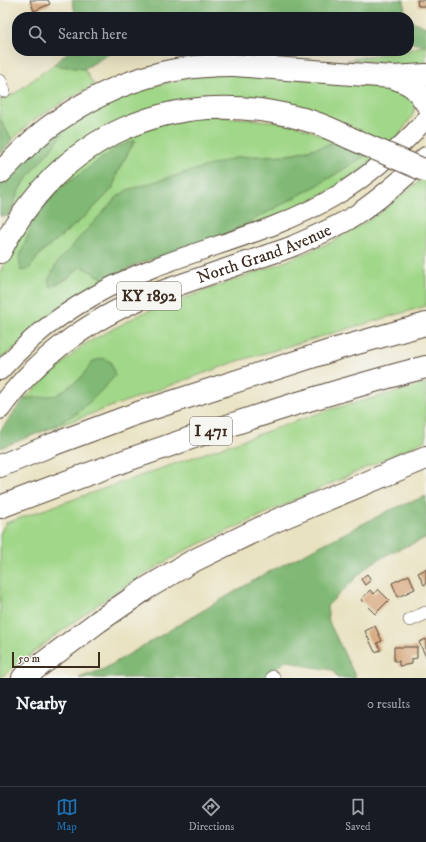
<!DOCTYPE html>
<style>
body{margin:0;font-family:"IM FELL DW Pica",serif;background:#242831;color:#f1f3f6}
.scale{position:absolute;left:12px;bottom:10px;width:88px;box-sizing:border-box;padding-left:4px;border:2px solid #3b2a1e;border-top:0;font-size:11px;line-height:14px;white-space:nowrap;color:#3b2a1e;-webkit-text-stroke:3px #f6f6f2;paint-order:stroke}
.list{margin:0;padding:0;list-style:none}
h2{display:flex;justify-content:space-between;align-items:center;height:52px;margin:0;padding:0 16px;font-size:17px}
h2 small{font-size:13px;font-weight:400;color:#9ea1a6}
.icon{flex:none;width:22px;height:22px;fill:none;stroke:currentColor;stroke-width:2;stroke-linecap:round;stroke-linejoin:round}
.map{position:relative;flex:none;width:426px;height:678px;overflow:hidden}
.search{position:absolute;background:#171b24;box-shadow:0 4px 16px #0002;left:12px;right:12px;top:12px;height:44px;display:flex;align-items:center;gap:10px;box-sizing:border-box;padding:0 14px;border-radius:16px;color:#9ea1a6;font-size:15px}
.sheet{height:108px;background:#171b24}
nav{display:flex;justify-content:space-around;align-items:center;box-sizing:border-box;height:56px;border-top:1px solid #363941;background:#171b24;font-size:11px;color:#9ea1a6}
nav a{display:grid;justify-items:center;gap:2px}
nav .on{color:#1f6fb2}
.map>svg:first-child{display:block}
</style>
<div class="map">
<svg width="426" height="678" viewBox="0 0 426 678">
<rect width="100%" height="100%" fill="#f6f6f2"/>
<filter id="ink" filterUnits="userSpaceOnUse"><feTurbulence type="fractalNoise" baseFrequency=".025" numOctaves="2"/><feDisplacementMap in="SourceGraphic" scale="8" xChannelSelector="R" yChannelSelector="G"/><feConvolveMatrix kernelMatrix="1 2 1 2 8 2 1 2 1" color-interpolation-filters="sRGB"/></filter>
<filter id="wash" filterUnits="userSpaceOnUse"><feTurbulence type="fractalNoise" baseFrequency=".012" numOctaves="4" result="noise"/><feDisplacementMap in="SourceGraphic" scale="16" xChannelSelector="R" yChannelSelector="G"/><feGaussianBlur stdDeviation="0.9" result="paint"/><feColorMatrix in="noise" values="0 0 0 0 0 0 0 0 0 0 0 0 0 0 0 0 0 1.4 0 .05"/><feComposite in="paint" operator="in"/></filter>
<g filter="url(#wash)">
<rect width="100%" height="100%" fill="#e9e2c1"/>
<path fill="#a0d788" stroke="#6e8053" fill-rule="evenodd" d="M424,46H426V67L422,68L348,60L397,51H409V49Z
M53,65L84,69L94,85L63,102L31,122L12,140L0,119V100L14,94Z
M214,71L398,88L411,96L416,105L412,116L391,147L327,119L279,102L230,98L191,102L25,194L8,216L20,188L72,118L114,96Z
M204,115L291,123L336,141L324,146L287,155L237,157L48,281L51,287L67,279L81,266L106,280L0,359V272L21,229L72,171L123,138L160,124ZM135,141L118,171L113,188L89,213L41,253L28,270L58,190Z
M368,154L378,157L338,187L281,215L225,235L318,185Z
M422,179L426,181V306L238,361L41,432L79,412L93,361L81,378L57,396L24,399L83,345L143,313L277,265L334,241L380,213Z
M426,384V440L184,551L118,590L56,635L0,678V533L6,523L325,411Z"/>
<path fill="#80b874" stroke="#5e7149" d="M72,0H404L405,17H76Z
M409,20L426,27V46L409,42Z
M69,51H114L84,69L53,65Z
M72,118L56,143L34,169L20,188L8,216H0V183Z
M0,119L12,140L0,155Z
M135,140L118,171L113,188L89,213L41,253L28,270L21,271L19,259L34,220L58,190L116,148Z
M336,141L368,154L318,185L225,235L138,264L106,280L81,266L67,279L51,287L48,281L58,261L116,198L127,190L238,157L287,155L324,146Z
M103,358L111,362L115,376L100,392L79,412L41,432L0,448V431L24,399L57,395L81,378L93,361Z
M426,496V538L392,552L369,565L327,606L329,622L356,678H337L333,670L306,666L287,660L263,678H79L104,669L263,575L390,510Z"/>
<g id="blocks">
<path fill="#d5a376" d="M30,0H48L50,4L34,11Z
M417,0H426V6H418Z
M426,569V584L424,585L418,573Z
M367,574L371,580L365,585L361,579Z
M409,575L415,589L398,597L392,583Z
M378,589L389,600L375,614L361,600L370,590L374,594Z
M375,626L382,641L377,643L381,650L375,652L365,631Z
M426,639V657L419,642Z
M394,647H417V658L412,659V664L399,666V661H394Z"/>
</g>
</g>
<g filter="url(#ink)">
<use href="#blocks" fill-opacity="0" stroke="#554636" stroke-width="1"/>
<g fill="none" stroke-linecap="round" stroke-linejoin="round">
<g stroke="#554636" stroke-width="14">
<path id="minor" d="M0,81L4,91
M410,620L426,613
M273,677L274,678"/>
</g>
<g stroke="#554636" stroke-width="20">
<path id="secondary" d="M0,371C10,360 21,349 32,339C51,322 74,307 97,294C171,252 261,240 334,197C369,176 399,149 426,119"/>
</g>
<g stroke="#554636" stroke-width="22">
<g id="primary">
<path id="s1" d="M0,409C39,354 99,313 162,291C193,280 225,269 256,259C269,254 281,251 293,246C313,237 339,226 356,215C381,198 404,178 426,157"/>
</g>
</g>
<g stroke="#554636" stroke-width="24">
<path id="motorway" d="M392,77C410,83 416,87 426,103
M0,173C16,157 31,140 49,127C104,86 165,64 234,65L392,77L426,75
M0,252C58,135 174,84 299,118C317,122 334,130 350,138
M0,466L54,444L135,414L336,349L426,324
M0,507C96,470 194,436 292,405C336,392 381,378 426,367
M23,678L99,621L147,588L191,562L275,521L426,458"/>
</g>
<use href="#minor" stroke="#fff" stroke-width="13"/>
<use href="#secondary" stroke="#fff" stroke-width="18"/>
<use href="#primary" stroke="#fff" stroke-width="20"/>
<use href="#motorway" stroke="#fff" stroke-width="22"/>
<g stroke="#554636" stroke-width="24" stroke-linecap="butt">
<path id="motorway-bridge" d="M350,138L426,171"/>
</g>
<use href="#motorway-bridge" stroke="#fff" stroke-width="22"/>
</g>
</g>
<g text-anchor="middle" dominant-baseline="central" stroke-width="3" stroke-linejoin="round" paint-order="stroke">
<g fill="#f6f6f2" stroke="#73675e" stroke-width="1">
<rect x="117" y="282" width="64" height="28" rx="3"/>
<rect x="190" y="417" width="42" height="28" rx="3"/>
</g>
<g font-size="16" font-weight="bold" fill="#3b2a1e">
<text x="149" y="296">KY 1892</text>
<text x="211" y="431">I 471</text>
</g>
<g font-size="17" fill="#3b2a1e" stroke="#f6f6f2">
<text stroke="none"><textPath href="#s1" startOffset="312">North Grand Avenue</textPath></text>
</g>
</g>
</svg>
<div class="scale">50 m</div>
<div class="search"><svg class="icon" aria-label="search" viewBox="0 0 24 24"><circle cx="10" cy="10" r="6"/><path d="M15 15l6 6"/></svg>Search here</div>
</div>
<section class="sheet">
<h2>Nearby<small>0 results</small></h2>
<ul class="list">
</ul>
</section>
<nav>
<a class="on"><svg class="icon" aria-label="map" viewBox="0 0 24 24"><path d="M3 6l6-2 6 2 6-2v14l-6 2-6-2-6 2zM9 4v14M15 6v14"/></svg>Map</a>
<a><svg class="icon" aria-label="directions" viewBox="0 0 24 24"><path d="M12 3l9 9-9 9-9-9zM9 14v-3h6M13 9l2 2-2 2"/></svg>Directions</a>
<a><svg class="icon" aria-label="saved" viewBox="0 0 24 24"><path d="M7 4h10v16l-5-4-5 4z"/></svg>Saved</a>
</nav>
